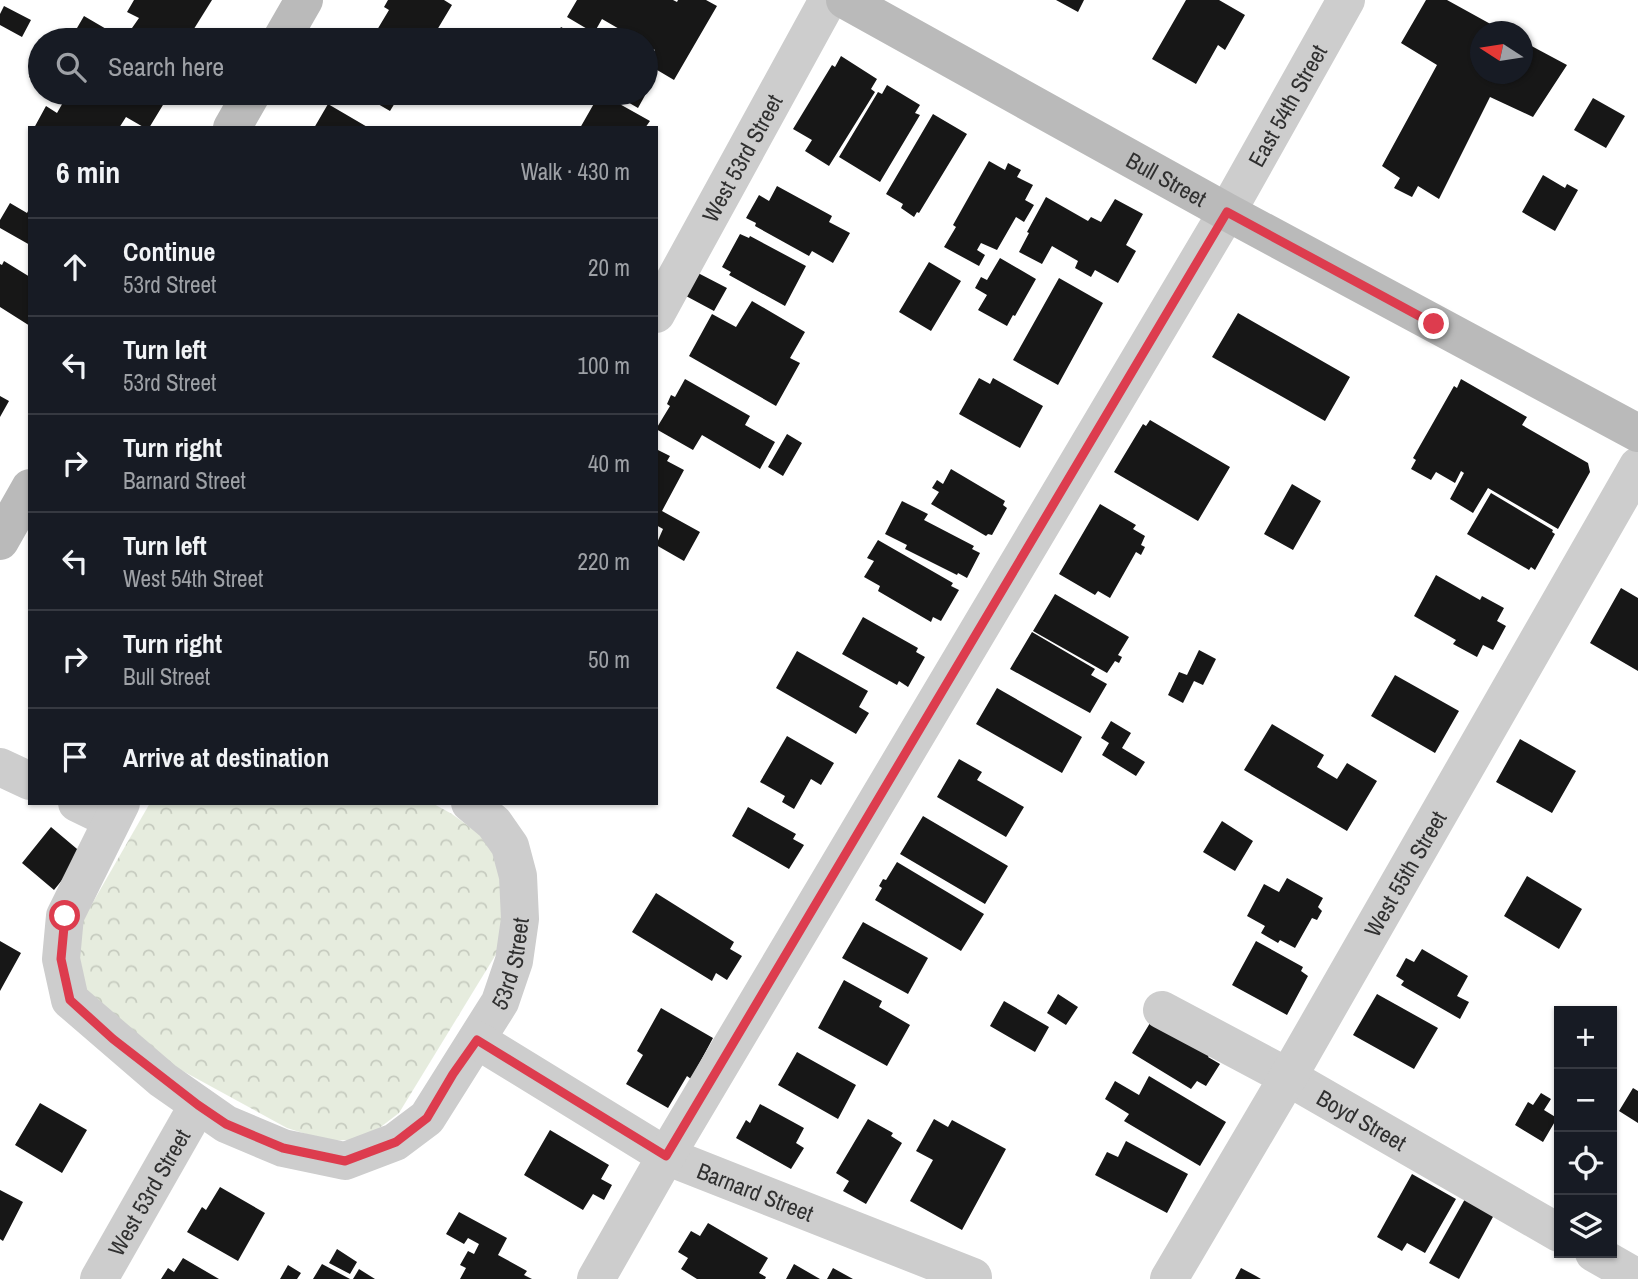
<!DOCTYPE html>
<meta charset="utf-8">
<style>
body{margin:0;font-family:"Archivo Narrow",sans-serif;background:#242831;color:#f1f3f6}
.controls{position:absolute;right:21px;bottom:21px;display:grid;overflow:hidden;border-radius:0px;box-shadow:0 2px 5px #0004}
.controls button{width:63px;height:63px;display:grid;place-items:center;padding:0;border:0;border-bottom:2px solid #363941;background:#171b24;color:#f1f3f6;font:35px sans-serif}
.compass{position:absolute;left:1470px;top:21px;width:63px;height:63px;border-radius:50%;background:#171b24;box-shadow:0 2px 5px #0004;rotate:282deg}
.stop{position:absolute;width:21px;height:21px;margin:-16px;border:5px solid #dd3c4e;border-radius:50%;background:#fff}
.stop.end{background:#dd3c4e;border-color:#fff;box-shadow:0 2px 7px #0008}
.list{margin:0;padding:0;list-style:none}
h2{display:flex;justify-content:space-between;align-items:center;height:91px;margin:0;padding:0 28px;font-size:30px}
h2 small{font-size:23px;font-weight:400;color:#9ea1a6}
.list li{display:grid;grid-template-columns:46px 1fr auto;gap:21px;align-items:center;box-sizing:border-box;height:98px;padding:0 28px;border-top:2px solid #363941}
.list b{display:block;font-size:26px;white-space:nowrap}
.list p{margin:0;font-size:23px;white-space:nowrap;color:#9ea1a6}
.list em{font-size:23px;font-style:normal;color:#9ea1a6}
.icon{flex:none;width:38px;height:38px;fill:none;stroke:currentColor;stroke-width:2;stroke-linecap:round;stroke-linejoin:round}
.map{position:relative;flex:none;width:1638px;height:1279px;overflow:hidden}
.search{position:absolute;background:#171b24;box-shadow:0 2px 5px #0004;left:28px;top:28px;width:630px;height:77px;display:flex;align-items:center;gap:18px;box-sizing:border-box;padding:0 24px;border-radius:38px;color:#9ea1a6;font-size:26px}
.panel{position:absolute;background:#171b24;box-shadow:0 2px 5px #0004;left:28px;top:126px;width:630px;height:679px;border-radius:0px}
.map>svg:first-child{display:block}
</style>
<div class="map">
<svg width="1638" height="1279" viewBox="0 0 1638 1279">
<defs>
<pattern id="park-crowns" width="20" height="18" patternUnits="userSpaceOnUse" patternTransform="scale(1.75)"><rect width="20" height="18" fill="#e6ecde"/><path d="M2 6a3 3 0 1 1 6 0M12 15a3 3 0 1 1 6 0" fill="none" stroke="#c6cbbf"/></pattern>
</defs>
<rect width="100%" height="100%" fill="#fff"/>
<path fill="url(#park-crowns)" d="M150,803H432L452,814L499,848L510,893L498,951L399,1113L365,1139L328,1141L287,1128L170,1064L84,993L76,960L81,923Z"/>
<path fill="#171717" d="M134,0H212L187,40H175L169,37L166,40H154L132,28L139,18L127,12Z
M388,0H444L452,5L431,40H371L389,10L384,7Z
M577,0H673L677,2L678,0H706L717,6L674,80L647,64L655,50L646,45V40H628L618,35L621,30L602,19L594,33L567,17Z
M1056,0H1084L1078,12Z
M1186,0H1219L1245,15L1225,50L1218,45L1196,84L1152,59Z
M1426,0H1447L1505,32H1480V74H1522V41L1567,65L1533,117L1490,97L1439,199L1418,186L1412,197L1394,188L1400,178L1382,166L1437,65L1401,43Z
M4,6L31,20L22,37L0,25V14Z
M84,16L125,40H70Z
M561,27L584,40H553Z
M841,56L877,79L871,89L875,92L829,166L805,151L812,140L793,129L832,65L835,67Z
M40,59V84L29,77Z
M646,77L653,81L638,108L612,93H646Z
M887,85L920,105L915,113L920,115L880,182L839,157L878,92L882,94Z
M55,93H166L169,95L149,128H145L126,117L119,128H34L46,106L57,113L65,99Z
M359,93H401L390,111Z
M600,93L650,121L645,128H580Z
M1593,98L1625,116L1606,148L1574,130Z
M328,104L369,128H314Z
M933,114L967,134L919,213L917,212L914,217L901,208L903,204L886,194Z
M989,161L1005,170L1008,163L1021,170L1017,177L1033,185L1025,200L1034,205L1024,222L1016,217L997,250L981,243L977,250L985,255L979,266L944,247L956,227L953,225Z
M1543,175L1565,188L1567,184L1578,190L1555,231L1522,212Z
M777,186L832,216L829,222L850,233L833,263L812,251L809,256L755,226L756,223L746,218L759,195L769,201Z
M1046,197L1088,221L1091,217L1101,222L1115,199L1143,214L1126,245L1136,251L1118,283L1095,270L1091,277L1075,268L1078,261L1052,246L1042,264L1019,252L1029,233L1027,232Z
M10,203L27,213L30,207V245L0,228V220Z
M740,234L749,238L750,236L806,266L785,306L729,275L731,272L722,267Z
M1000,258L1036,279L1015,316L1013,315L1007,326L978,310L987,295L975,288L981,277L987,280Z
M4,261L30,277V326L0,307V264L2,265Z
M929,262L961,281L931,331L899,312Z
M698,273L727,288L714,311L686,296Z
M1059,278L1103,303L1058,385L1013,360Z
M752,301L805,332L790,358L800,363L776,406L689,356L712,314L736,327Z
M1238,313L1350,377L1325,421L1212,357Z
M979,378L990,384L993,378L1043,406L1020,448L959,414Z
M685,379L750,416L745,425L775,442L760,469L702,435L693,450L656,429L670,406L667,404L671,395L675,397Z
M1461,379L1527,417L1522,425L1588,463L1590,472L1558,529L1488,488L1473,513L1450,499L1464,473L1461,471L1455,483L1436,472L1431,480L1411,469L1416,460L1413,458L1454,386L1457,388Z
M0,396L9,401L0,417Z
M1150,420L1230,467L1198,521L1114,472L1143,424L1146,426Z
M787,434L802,443L783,476L768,467Z
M656,449L670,456L667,461L684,470L662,511L700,532L684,561L656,545L663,529L656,525Z
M951,469L1005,501L1003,505L1007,508L992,535L988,534L986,536L931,504L939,492L932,488L937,480L943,484Z
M1292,484L1321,501L1293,550L1264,534Z
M1491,493L1553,530L1552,532L1555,534L1535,570L1531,567L1529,570L1467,534Z
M902,501L928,514L924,520L974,546L972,549L980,553L967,578L958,573L957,575L905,549L907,545L885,534Z
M1100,504L1136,525L1133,529L1145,536L1141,545L1145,547L1141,555L1136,552L1110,598L1098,591L1095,595L1059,574Z
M878,540L953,583L951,586L959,590L941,621L933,617L931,622L878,591L880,586L864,577L874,561L867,558Z
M1436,575L1480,600L1482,596L1504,608L1497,621L1506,626L1493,650L1483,645L1477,657L1453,644L1456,640L1414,616Z
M1621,588L1638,598V671L1590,643Z
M1055,594L1129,637L1118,655L1122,657L1119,663L1115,661L1107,673L1033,631Z
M863,617L918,648L916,652L925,657L908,687L899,681L897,685L842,654Z
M1032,632L1095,669L1091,675L1107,684L1090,713L1010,669Z
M1199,650L1216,659L1203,685L1194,681L1183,703L1168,695L1179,672L1187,675Z
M797,651L868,691L859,707L869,713L856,734L776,688Z
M1395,675L1459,711L1435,753L1371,716Z
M997,688L1082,737L1062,773L976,724Z
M1111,721L1131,733L1122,748L1145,762L1136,776L1102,755L1109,743L1101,738Z
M1272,724L1324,755L1317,767L1337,779L1347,763L1377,781L1347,831L1244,770Z
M787,736L834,763L821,785L811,779L794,809L782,802L785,796L760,782Z
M1520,739L1576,771L1552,813L1496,782Z
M959,759L982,772L977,780L1024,807L1006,837L937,797Z
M748,807L796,834L793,839L804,845L789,869L732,836Z
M923,816L1008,866L985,904L900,854Z
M1222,821L1253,841L1235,871L1203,852Z
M51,827L83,854L54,890L22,863Z
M897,862L984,914L961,951L875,900L882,888L879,886L883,879L886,880Z
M1527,876L1582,909L1559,949L1504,916Z
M1287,878L1323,898L1318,907L1322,911L1317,920L1312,918L1295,948L1280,940L1278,943L1261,933L1265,926L1247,916L1264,884L1279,892Z
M656,893L734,942L730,949L742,956L727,980L716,973L712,981L632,932Z
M863,922L928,958L908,994L842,958Z
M0,941L21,953L0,991Z
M1256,941L1303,967L1301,971L1308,976L1287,1015L1232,985Z
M1422,949L1468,976L1457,996L1469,1002L1460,1019L1401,985L1404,981L1396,976L1406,958L1414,962Z
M844,980L882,1001L879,1007L910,1025L887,1066L818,1028Z
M1058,994L1078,1007L1066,1025L1047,1013Z
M1377,994L1438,1028L1414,1069L1353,1035Z
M1004,1001L1049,1027L1035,1052L990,1026Z
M661,1008L713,1038L691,1079L687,1076L668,1108L626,1084L643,1055L637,1051Z
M1156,1013L1214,1048L1208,1057L1220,1064L1206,1086L1197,1081L1191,1089L1132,1053Z
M797,1052L856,1085L838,1119L778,1085Z
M1149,1076L1226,1122L1200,1166L1124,1121L1129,1114L1105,1099L1115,1081L1139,1095Z
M1633,1088L1638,1091V1123L1619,1111Z
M1541,1093L1551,1099L1544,1110L1557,1118L1543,1142L1515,1125L1528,1102L1533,1105Z
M40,1103L87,1130L62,1173L15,1145Z
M760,1104L804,1128L796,1143L804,1148L791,1169L736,1138L746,1120L750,1123Z
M868,1119L893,1133L891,1136L902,1143L866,1204L843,1191L849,1181L836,1173Z
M934,1119L948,1127L952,1120L1006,1149L962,1230L910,1201L933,1160L916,1151Z
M550,1130L609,1165L601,1179L612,1185L604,1200L593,1194L583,1210L524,1175Z
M1126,1141L1188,1174L1167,1213L1095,1175L1107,1152L1118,1157Z
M1412,1174L1456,1199L1425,1253L1407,1243L1402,1251L1377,1237Z
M220,1187L265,1213L238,1261L187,1232L202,1207L206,1210Z
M0,1190L23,1202L3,1241L0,1239Z
M1465,1199L1494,1215L1459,1279L1429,1263Z
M459,1212L507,1238L498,1255L527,1271L524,1275L532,1279H460L466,1268L460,1265L468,1251L474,1254L479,1244L468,1238L464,1244L446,1234Z
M708,1223L768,1258L759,1273L766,1277L765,1279H697L681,1269L688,1258L678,1252L691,1231L700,1236Z
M337,1249L357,1262L350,1274L329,1263Z
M183,1258L219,1279H161L168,1268L174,1272Z
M322,1264L350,1279H313Z
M794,1264L820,1279H786Z
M288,1265L301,1273L297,1279H280Z
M833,1268L853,1279H827Z
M1241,1268L1256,1276L1261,1279H1235Z
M359,1269L375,1279H353Z"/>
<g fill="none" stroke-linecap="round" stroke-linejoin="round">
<g stroke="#cdcdcd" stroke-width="38">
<path id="s1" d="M656,314L828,0"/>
<path d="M0,767L30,781"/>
<path d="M77,803L112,820"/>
<path id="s2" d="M121,803L65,916L61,959L70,1000L163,1080L226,1124L283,1148L345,1161L395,1142L427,1118L500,1002L514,961L520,919L518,876L510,846L494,823L470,803"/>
<path id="s3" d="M1162,1010L1288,1077L1559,1233"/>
<path id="s4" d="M477,1040L666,1156L973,1277"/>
<path d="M1594,1253L1638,1278"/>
<path id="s5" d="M99,1279L198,1105"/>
<path id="s6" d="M596,1279L666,1156L1227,212L1346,0"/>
<path id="s7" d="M1169,1279L1288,1077L1638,466"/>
</g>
<g stroke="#bababa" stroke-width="38">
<path id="s8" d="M845,0L1227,212L1638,433"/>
<path d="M281,40L304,0"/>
<path d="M232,128L252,93"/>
<path d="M0,541L30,488"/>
</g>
</g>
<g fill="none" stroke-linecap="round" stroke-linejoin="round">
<path stroke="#dd3c4e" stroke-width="9" d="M65,916L61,959L70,1000L113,1039L198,1105L226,1124L283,1148L345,1161L396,1142L427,1118L453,1074L477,1040L666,1156L1227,212L1434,324"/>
</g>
<g text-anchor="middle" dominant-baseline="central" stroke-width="7" stroke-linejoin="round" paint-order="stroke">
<g font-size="23" fill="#303030" stroke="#fff">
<text stroke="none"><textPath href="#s6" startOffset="1362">East 54th Street</textPath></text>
<text stroke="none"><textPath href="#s1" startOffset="178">West 53rd Street</textPath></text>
<text stroke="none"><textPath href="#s8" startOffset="368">Bull Street</textPath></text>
<text stroke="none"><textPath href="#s7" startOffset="469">West 55th Street</textPath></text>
<text stroke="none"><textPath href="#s2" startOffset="807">53rd Street</textPath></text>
<text stroke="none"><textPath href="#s3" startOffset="228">Boyd Street</textPath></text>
<text stroke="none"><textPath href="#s5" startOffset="100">West 53rd Street</textPath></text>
<text stroke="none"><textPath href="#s4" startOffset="318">Barnard Street</textPath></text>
</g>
</g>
</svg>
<div class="controls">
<button>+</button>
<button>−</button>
<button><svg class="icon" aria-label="locate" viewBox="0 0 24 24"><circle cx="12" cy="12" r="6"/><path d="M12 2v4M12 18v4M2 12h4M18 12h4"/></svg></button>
<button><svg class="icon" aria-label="layers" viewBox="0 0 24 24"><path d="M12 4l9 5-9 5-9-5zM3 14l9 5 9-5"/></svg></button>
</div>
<svg class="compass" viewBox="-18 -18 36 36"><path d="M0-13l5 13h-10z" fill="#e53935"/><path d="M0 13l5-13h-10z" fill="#9ea1a6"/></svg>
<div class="stop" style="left:65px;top:916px"></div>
<div class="stop end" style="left:1434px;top:324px"></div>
<div class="search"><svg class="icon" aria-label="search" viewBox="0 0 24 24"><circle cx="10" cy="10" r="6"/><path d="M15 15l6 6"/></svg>Search here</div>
<section class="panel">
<h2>6 min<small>Walk · 430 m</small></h2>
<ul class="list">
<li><svg class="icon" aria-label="ahead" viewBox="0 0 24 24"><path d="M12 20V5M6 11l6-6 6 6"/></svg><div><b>Continue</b><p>53rd Street</p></div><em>20 m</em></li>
<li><svg class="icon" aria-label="left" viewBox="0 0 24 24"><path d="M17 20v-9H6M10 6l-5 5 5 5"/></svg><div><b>Turn left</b><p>53rd Street</p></div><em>100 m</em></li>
<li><svg class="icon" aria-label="right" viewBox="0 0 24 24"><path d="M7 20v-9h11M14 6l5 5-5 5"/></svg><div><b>Turn right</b><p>Barnard Street</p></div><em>40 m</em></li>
<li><svg class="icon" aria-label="left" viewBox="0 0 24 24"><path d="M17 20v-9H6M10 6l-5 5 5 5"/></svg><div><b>Turn left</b><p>West 54th Street</p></div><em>220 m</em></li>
<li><svg class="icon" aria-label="right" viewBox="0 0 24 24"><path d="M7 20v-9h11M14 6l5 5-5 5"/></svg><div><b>Turn right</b><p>Bull Street</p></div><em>50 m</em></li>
<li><svg class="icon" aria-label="arrive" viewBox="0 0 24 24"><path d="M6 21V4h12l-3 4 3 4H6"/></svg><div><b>Arrive at destination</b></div></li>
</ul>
</section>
</div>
